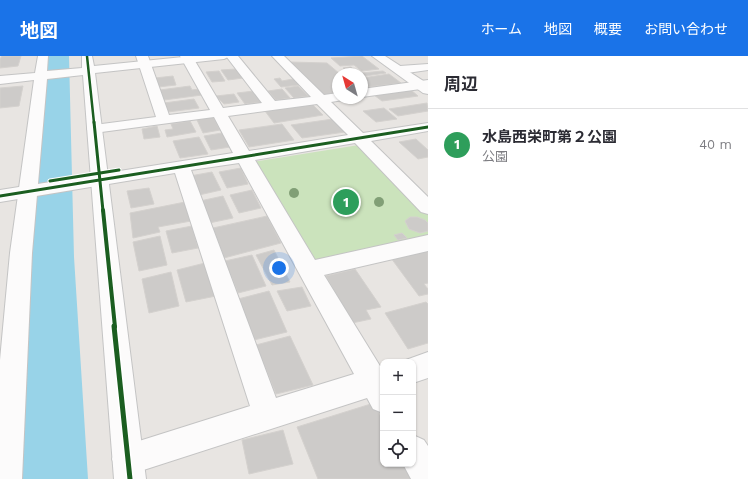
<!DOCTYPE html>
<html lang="ja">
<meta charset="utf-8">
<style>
body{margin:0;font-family:"Work Sans","Noto Sans JP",sans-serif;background:#f7f7f7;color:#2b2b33}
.controls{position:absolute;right:12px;bottom:12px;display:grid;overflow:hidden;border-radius:8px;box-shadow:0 1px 3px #0004}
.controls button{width:36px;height:36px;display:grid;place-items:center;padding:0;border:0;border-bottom:1px solid #e1e1e2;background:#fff;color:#2b2b33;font:20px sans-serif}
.compass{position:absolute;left:332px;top:12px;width:36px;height:36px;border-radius:50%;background:#fff;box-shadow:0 1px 3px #0004;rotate:323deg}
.you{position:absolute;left:279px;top:212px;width:14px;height:14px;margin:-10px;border:3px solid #fff;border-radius:50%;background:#1a73e8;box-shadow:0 0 0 6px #1a73e833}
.badge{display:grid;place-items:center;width:26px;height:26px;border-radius:50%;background:#1a73e8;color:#fff;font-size:13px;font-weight:700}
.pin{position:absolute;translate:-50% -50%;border:2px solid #fff;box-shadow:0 1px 4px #0006}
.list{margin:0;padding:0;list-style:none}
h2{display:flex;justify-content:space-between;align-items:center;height:52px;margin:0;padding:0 16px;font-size:17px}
h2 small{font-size:13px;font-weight:400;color:#7c7c81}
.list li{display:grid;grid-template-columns:26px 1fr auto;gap:12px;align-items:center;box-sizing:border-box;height:72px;padding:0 16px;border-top:1px solid #e1e1e2}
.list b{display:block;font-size:15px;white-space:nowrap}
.list p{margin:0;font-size:13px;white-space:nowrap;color:#7c7c81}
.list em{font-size:13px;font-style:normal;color:#7c7c81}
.icon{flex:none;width:22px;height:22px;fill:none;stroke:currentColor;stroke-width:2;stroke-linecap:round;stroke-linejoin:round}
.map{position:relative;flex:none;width:428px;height:423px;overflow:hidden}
header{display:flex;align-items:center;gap:24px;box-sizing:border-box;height:56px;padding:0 20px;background:#1a73e8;color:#fff}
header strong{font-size:19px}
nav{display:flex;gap:22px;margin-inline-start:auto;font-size:14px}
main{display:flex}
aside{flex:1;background:#fff}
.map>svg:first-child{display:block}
</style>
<header>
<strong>地図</strong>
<nav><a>ホーム</a><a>地図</a><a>概要</a><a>お問い合わせ</a></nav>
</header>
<main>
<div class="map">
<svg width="428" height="423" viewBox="0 0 428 423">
<rect width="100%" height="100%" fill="#e8e5e2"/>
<path fill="#cbe3bc" d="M359,89L428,159V179L312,205L253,106Z"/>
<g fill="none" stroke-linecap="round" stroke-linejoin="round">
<path fill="#98d3e8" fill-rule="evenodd" d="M63,0H67V119L86,423H74L61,119Z"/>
<path fill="#98d3e8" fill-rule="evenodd" d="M47,0H69L74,201L88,423H20L30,201Z"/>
</g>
<path fill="#cdcbc9" stroke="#d4d1ce" d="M2,0H21L18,10L0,12V3Z
M362,0L379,13L362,15L354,9L340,10L331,2Z
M290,6L327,7L340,18H338V38L323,39Z
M351,11L359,18H350L343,12Z
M236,13L243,22L228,24L221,14Z
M219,15L225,25L212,26L206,16Z
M383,15L386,17L365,20L362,17Z
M389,18L401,27L367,31L362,27V22Z
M173,20L176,29L158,31L155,22Z
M280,22L282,25L293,23L299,29L281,31L274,23Z
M23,30L19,50L0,52V32Z
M190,30L192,34L199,33L202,39L164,44L160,34Z
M298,30L308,40L294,42L285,32Z
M282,33L290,42L276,44L268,35Z
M411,34L418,40L382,45L374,39Z
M254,35L263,46L245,48L237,37Z
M234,38L239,46L224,48L216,40Z
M194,43L199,52L168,56L164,47Z
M427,47L428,55L398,60L389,53Z
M313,49L323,59L274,67L265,55Z
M384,52L397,63L376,66L363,55Z
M213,61L220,74L203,77L197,64Z
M333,63L345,76L302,82L291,69Z
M190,65L196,76L167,81L165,74L173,73L171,68Z
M282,68L294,84L249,91L239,74Z
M157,70L160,81L144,83L142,73Z
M222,77L230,91L211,94L204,80Z
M199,81L208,98L180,102L173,85Z
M416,83L428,94V101L418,103L399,86Z
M241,112L248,128L227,132L219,116Z
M212,116L221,134L199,139L190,120Z
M149,132L154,148L131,152L127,135Z
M252,134L261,152L239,157L230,139Z
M223,140L233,162L209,167L200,145Z
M185,146L191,165L158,171L160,176L133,182L130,157Z
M267,160L281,187L224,202L213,172Z
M410,161H417L425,164L428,167V175L420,177L409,173L405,165Z
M192,170L198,192L172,197L166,175Z
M402,177L407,182L398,184L394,179Z
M160,180L167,209L139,215L133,186Z
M274,194L290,226L272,229L256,199Z
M428,194V227L424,228L428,233V238L419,240L391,202Z
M252,199L266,230L238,237L225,205Z
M205,207L216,240L186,246L177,214Z
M355,213L381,251L366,254L371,263L352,267L326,220Z
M171,216L179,250L149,257L142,223Z
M302,231L311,250L287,255L277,235Z
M269,235L287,276L254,284L238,243Z
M426,246L428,248V287L408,293L385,257Z
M290,280L313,329L276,338L256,289Z
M374,347L383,365V408H405L413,423H318L297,371Z
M283,374L293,408L249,418L242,384Z"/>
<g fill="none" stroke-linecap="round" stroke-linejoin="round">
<g stroke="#c4c4c4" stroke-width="2">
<path id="minor" d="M136,0H148L169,59L210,54L180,0H192L223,52L262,47L226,0H238L275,45L311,41L272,0H284L324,39L338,37V42H344L343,44L331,46L363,77L428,67V75L371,85L428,141V158L421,156L355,87L255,104L315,204L428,179V195L324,219L380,310L383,309V357L373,353L367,342L128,419L117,414L112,403L117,392L250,350L175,117L0,146V134L233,97L214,61L94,77L89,76L87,73L89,70L94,69L156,61ZM317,48L348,79L249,95L228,60ZM239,107L354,318L276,342L191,114Z
M428,8V14L400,18L396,16L394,14L396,12L400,10Z
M428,24V32L362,41V33Z
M428,296V322L413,327V306H403V305Z
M413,379L424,384L428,390V423H411L403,408H413Z"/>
</g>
<g stroke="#c4c4c4" stroke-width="2">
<path id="tertiary" d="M38,0H48L47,15L82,12V0H92L94,10L193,0H230L224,3L95,17L146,423H114L83,19L47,23L32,197L22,423H0V304L10,197L34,24L0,28V20L35,17Z
M372,0H385L428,28V38L423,37Z"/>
</g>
<use href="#minor" fill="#fcfbfb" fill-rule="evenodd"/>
<use href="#tertiary" fill="#fcfbfb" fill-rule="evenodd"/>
<g stroke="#fff" stroke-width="4">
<path id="cycleway-far3" d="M87,0L94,67"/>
</g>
<g stroke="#fff" stroke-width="5">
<path id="cycleway-far2" d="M94,66L103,155
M50,125L119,114
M0,140L428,71"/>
</g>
<g stroke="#fff" stroke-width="6">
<path id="cycleway-far1" d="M103,154L115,271"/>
</g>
<g stroke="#fff" stroke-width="8">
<path id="cycleway" d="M114,270L130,423"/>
</g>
<use href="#cycleway-far3" stroke="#1b5e20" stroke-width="2.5"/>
<use href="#cycleway-far2" stroke="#1b5e20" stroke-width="3"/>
<use href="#cycleway-far1" stroke="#1b5e20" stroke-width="4"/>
<use href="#cycleway" stroke="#1b5e20" stroke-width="5"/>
</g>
<g fill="#819f76">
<circle cx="294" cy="137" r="5"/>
<circle cx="379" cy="146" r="5"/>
</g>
</svg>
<div class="controls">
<button>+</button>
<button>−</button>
<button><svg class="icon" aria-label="locate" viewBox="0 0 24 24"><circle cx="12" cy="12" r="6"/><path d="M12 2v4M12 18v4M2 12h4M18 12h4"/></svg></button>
</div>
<svg class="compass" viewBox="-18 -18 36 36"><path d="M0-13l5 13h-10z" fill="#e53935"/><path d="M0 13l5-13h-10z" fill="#7c7c81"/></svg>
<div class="you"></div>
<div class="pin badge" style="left:346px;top:146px;background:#2e9e5b">1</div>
</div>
<aside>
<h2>周辺<small></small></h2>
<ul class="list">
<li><span class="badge" style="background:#2e9e5b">1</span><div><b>水島西栄町第２公園</b><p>公園</p></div><em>40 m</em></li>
</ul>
</aside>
</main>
